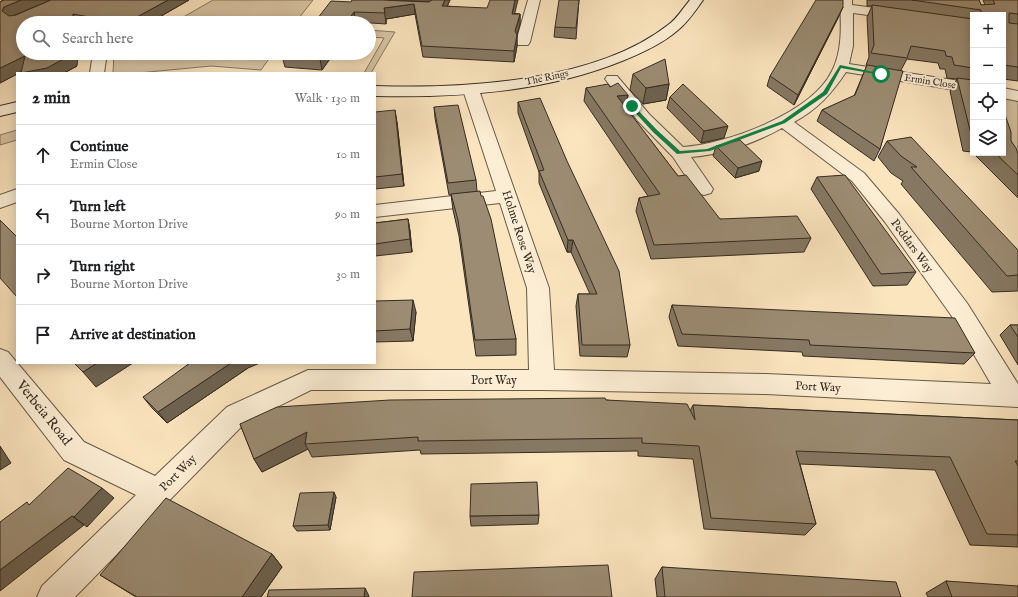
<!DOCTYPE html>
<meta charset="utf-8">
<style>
body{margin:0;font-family:"IM FELL English",serif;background:#f2f2f2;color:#202124}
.controls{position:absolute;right:12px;top:12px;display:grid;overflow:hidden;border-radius:0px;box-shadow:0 2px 10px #0003}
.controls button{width:36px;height:36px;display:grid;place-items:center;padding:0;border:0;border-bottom:1px solid #e0e0e0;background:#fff;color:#202124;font:20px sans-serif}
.stop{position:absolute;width:12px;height:12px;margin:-9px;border:3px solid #0b8043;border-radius:50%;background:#fff}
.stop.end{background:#0b8043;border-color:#fff;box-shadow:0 1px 4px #0008}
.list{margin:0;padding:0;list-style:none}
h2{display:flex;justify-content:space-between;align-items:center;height:52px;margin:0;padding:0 16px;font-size:17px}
h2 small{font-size:13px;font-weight:400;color:#757577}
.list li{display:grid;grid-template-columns:26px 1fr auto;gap:12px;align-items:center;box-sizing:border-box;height:60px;padding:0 16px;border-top:1px solid #e0e0e0}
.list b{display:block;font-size:15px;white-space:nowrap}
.list p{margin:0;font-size:13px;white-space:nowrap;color:#757577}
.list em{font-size:13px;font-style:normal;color:#757577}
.icon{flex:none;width:22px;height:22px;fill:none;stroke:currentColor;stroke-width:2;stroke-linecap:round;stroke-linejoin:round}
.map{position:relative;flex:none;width:1018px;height:597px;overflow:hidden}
.search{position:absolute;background:#fff;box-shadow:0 2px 10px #0003;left:16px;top:16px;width:360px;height:44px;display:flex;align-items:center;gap:10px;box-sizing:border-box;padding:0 14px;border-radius:22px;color:#757577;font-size:15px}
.panel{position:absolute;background:#fff;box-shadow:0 2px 10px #0003;left:16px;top:72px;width:360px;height:292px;border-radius:0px}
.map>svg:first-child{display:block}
</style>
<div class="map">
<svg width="1018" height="597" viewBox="0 0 1018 597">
<rect width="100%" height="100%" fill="#fbe5bf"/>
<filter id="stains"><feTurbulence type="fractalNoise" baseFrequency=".005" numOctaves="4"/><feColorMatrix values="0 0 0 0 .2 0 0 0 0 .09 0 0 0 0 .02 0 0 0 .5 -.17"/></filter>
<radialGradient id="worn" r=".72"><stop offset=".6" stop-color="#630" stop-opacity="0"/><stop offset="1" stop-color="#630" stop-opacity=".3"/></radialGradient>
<path fill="#d9c5a4" stroke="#877862" d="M213,0H313L295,23H173Z
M369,30L395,32L371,73H364L384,38L369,37Z
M114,53H273L261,70L211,66L138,73H113Z
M1003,93L1018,96V163L1003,141Z
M17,130V140L0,145V135Z"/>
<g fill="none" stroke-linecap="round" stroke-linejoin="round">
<g stroke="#665a48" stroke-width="2">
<path id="street" d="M528,0H540L530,42L528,45H518L516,42Z
M840,0H852V5L898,11L904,15L898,19L853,13V46L849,64L973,83V93L846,72C832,93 817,110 794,122L864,173L899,214L967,303L1018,384V407L766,394L542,390H311L245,423L75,597H37L42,586L136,495L64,460L0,377V349L8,352L84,442L155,476L227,407L308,370H529L527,288L500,203L375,217V205L496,191L463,90L466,87H476L479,90L549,288L554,370L766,374L991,384L951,315L885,222L852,181L782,128C755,143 722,155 691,157L713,189L711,193L704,195L697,193L673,157L638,121L605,79L607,76H617L649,114L683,147C727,144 812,113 832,71C843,50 841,23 840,0Z
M93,53H107L104,73H90Z
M1003,88L1018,91V101L1003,98Z
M17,189V202L0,208V195Z"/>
</g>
<g stroke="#352b21" stroke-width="2">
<path id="secondary" d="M690,0H703C696,10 687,23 678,30C662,44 642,53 622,61C545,92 458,98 375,96V86C465,89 595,82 668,25C677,19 683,8 690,0Z
M17,102V112L0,116V106Z"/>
</g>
<use href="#street" fill="#fceed5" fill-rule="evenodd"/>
<use href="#secondary" fill="#fceed5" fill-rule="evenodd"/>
</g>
<path fill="#867863" stroke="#352b21" d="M2,0H51L13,16L189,0L149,23H23L77,66L64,73H21V72L0,83V2L2,1Z
M387,0H450L447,6L520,14V24L517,34V46L514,62L423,57L415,14L386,19V24L356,22L351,2H430Z
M579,0L576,39L554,37L555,27Z
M867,0H979L981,5H985L983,0H1018V81L1003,79V15H973V153H1003L1011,141L1018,154V198L972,152L963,151L950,91L957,79L947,78L945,69H940L938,63L907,59L901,70L880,149L874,161L817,121L822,110L854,96L867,65H866L869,57L867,17L872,6H867Z
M839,16L794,105L767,86L770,76Z
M334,53L322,70L285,67L282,56Z
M633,74L669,84L666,100L643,104L630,90Z
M610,87L628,95L626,108L678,176L720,219L811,238L804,252L651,259L636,211L639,198L648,196L584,101L586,88Z
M670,97L724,138L701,143L667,108Z
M518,102L630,345L627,357L580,356L576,306L578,294H590L571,252H567L539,183V172L518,113Z
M434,107L476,180L477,191L516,339V355L476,356L459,236L453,210L451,195H449L435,118Z
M375,112L397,122L404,186L375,189Z
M887,141L1018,250V291L992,292L901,184L903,181L891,173L878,157Z
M716,146L759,171L735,178L713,156Z
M817,177L916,272L907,285L873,286L811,189Z
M408,219L410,231L412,252L375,256V223Z
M375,301L416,312L413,341L375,342Z
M672,305L975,353L964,364L803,356L802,352L678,346L669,317Z
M1010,325H1018V365L1000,335Z
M248,368L167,423L152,408L143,397Z
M606,400L690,411L693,405L1018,420V547L970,545L935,470L800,464L816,524L805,535L704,529L693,459L638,456V451L421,454L420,450L312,457L308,449L262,472L254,459L240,424Z
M336,497L330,530L297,531L293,526Z
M539,515L538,524L471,526L470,516Z
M272,554L282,567L261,597H136L100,575Z
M662,567L901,597H657L655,579Z
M946,581L1018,597H928L926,593Z"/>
<path fill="#6d6250" stroke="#352b21" d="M21,0H51L10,17L9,21L2,11L4,7Z
M168,0H189L149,23H126Z
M445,0H450L443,16L442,6Z
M515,0H518L512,24V14Z
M414,4L415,14L386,19V24L384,8Z
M843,7L839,16L794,105L798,95Z
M354,12L356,22V23H346Z
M73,14L78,23H73Z
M520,14V24L515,42V31Z
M517,35V46L514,62V51Z
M71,53H78L77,66L64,73H21Z
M324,53H334L322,70L320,59Z
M25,56L31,66L18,73H17V74L0,83V68Z
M669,84L666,100L643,104L646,88Z
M628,95L626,108L617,96Z
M395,110L397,122L404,186L402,174Z
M728,126L724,138L701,143L704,131Z
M762,161L759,171L735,178L738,168Z
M408,219L410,231L412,252L410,239Z
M568,240H573L571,252H567Z
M413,300L416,312L413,341L410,329Z
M97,363H133L96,387L83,372Z
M231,363H260L248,368L167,423L158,412Z
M307,432L305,444L308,449L262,472L254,459Z
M0,446L11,463L0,470Z
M102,488L114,498L87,527L74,517Z
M334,492L336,497L330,530L328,525Z
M72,516L84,525L0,591V570Z
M272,554L282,567L261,597H242Z
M365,588L369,596V597H364Z"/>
<path fill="#9c8c73" stroke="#352b21" d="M4,0H21L4,7L2,11L9,16L16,15L51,0H168L126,23H121L73,14V23H23V53H71V55L47,68L21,73L25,56L0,68V2Z
M352,0H381L429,2L432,0H445L442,6L487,8L490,0H515L512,14H520L515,31L517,35L514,51L422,46L414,4L384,8L385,13L354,12L346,23H314L331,1L351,2Z
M559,0H579L576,28L555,27Z
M816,0H843V7L798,95L770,76Z
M912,0H979L981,5L995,4L993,0H1018V14L1009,13V23L1018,24V67L1003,65V15H981V10Z
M872,5L973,19V68L954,65L952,57L946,56L945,51L911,46L907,58L871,53L874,45Z
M285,53H324L320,59L282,56Z
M665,59L669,84L646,88L633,74Z
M867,65L903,71L880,149L822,110L855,95Z
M957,78L973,80V138H972Z
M618,83L628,95L617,96L678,176L686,175L720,219L797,216L811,238L654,245L639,198L660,194L586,88L608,84L610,87Z
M683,84L728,126L704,131L670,97Z
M540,98L567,161L619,271L630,345H582L578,294H597L573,240H568L539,171L544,170L518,102Z
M458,105L476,180L448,183L434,107Z
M1003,109L1011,132V141L1016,148L1018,154V175L995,153H1003Z
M395,110L402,174L375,177V112Z
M911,137L1018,250V275L1007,276L911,167H917L901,156L887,141Z
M740,140L762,161L738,168L716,146Z
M845,175L916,272L881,274L817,177Z
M480,191L481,196H483L491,219L516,339L475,340L458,220L451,194Z
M408,219L410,239L375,244V223Z
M0,220L17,237V297L0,278Z
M413,300L410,329L375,331V301Z
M672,305L955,318L975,353L810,345L809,340L682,334Z
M1010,325H1018V337Z
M74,363H97L83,372Z
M190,363H231L158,412L143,397Z
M605,398L606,400L687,404L695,420L693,405L1018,420V461H1015L1018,466V535L987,534L950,457L796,451L816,524L711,518L699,446L642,443V438L418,441V437L305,444L307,432L254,459L240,424L277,407L390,400Z
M68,468L102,488L74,517L72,516L0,570V522L27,502L29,505Z
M537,482L539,515L470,516L471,484Z
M334,492L328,525L293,526L300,493Z
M166,498L272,554L242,597H137L100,575Z
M608,565L612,597H412L414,572Z
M662,567L896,582L901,597H665Z
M946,581L1018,586V597H952Z
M365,588L364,597H267L269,590Z"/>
<path fill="#0b8043" d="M840,65L883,74L881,75L841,68L827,94L785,123L710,151L677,154L653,132L629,106L633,105L657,130L680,151L707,149L782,121L823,92Z"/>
<g text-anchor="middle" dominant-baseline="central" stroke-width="4" stroke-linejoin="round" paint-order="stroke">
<g font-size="10" fill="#352b21" stroke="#fceed5">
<text transform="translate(547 78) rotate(-12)">The Rings</text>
<text transform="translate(930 82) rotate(9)">Ermin Close</text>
</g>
<g font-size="12" fill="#352b21" stroke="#fceed5">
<text transform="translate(519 232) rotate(72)">Holme Rose Way</text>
<text transform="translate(912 246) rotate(54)">Peddars Way</text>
<text x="494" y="380">Port Way</text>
<text transform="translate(818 387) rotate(3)">Port Way</text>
<text transform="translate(178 473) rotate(-45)">Port Way</text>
</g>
<g font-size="14" fill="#352b21" stroke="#fceed5">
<text transform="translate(44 413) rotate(51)">Verbeia Road</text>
</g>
</g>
<rect width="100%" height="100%" filter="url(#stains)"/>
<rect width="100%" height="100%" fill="url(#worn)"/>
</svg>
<div class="controls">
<button>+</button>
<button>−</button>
<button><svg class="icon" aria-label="locate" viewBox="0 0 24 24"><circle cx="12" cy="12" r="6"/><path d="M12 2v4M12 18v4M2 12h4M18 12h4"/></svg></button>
<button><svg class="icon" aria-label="layers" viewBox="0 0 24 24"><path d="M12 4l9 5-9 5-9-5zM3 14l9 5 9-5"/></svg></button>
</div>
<div class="stop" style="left:881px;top:74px"></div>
<div class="stop end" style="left:632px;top:106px"></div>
<div class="search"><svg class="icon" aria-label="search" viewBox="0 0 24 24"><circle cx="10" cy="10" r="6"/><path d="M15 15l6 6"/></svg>Search here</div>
<section class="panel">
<h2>2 min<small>Walk · 130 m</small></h2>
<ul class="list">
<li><svg class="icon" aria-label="ahead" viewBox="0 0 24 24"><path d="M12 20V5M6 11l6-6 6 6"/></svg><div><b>Continue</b><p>Ermin Close</p></div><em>10 m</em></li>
<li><svg class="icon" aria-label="left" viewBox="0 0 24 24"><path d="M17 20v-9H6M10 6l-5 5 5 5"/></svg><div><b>Turn left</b><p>Bourne Morton Drive</p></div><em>90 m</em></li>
<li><svg class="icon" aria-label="right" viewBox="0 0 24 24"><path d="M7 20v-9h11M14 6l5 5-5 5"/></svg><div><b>Turn right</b><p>Bourne Morton Drive</p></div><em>30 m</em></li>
<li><svg class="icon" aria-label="arrive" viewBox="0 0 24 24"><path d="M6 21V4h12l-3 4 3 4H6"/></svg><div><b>Arrive at destination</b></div></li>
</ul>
</section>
</div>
